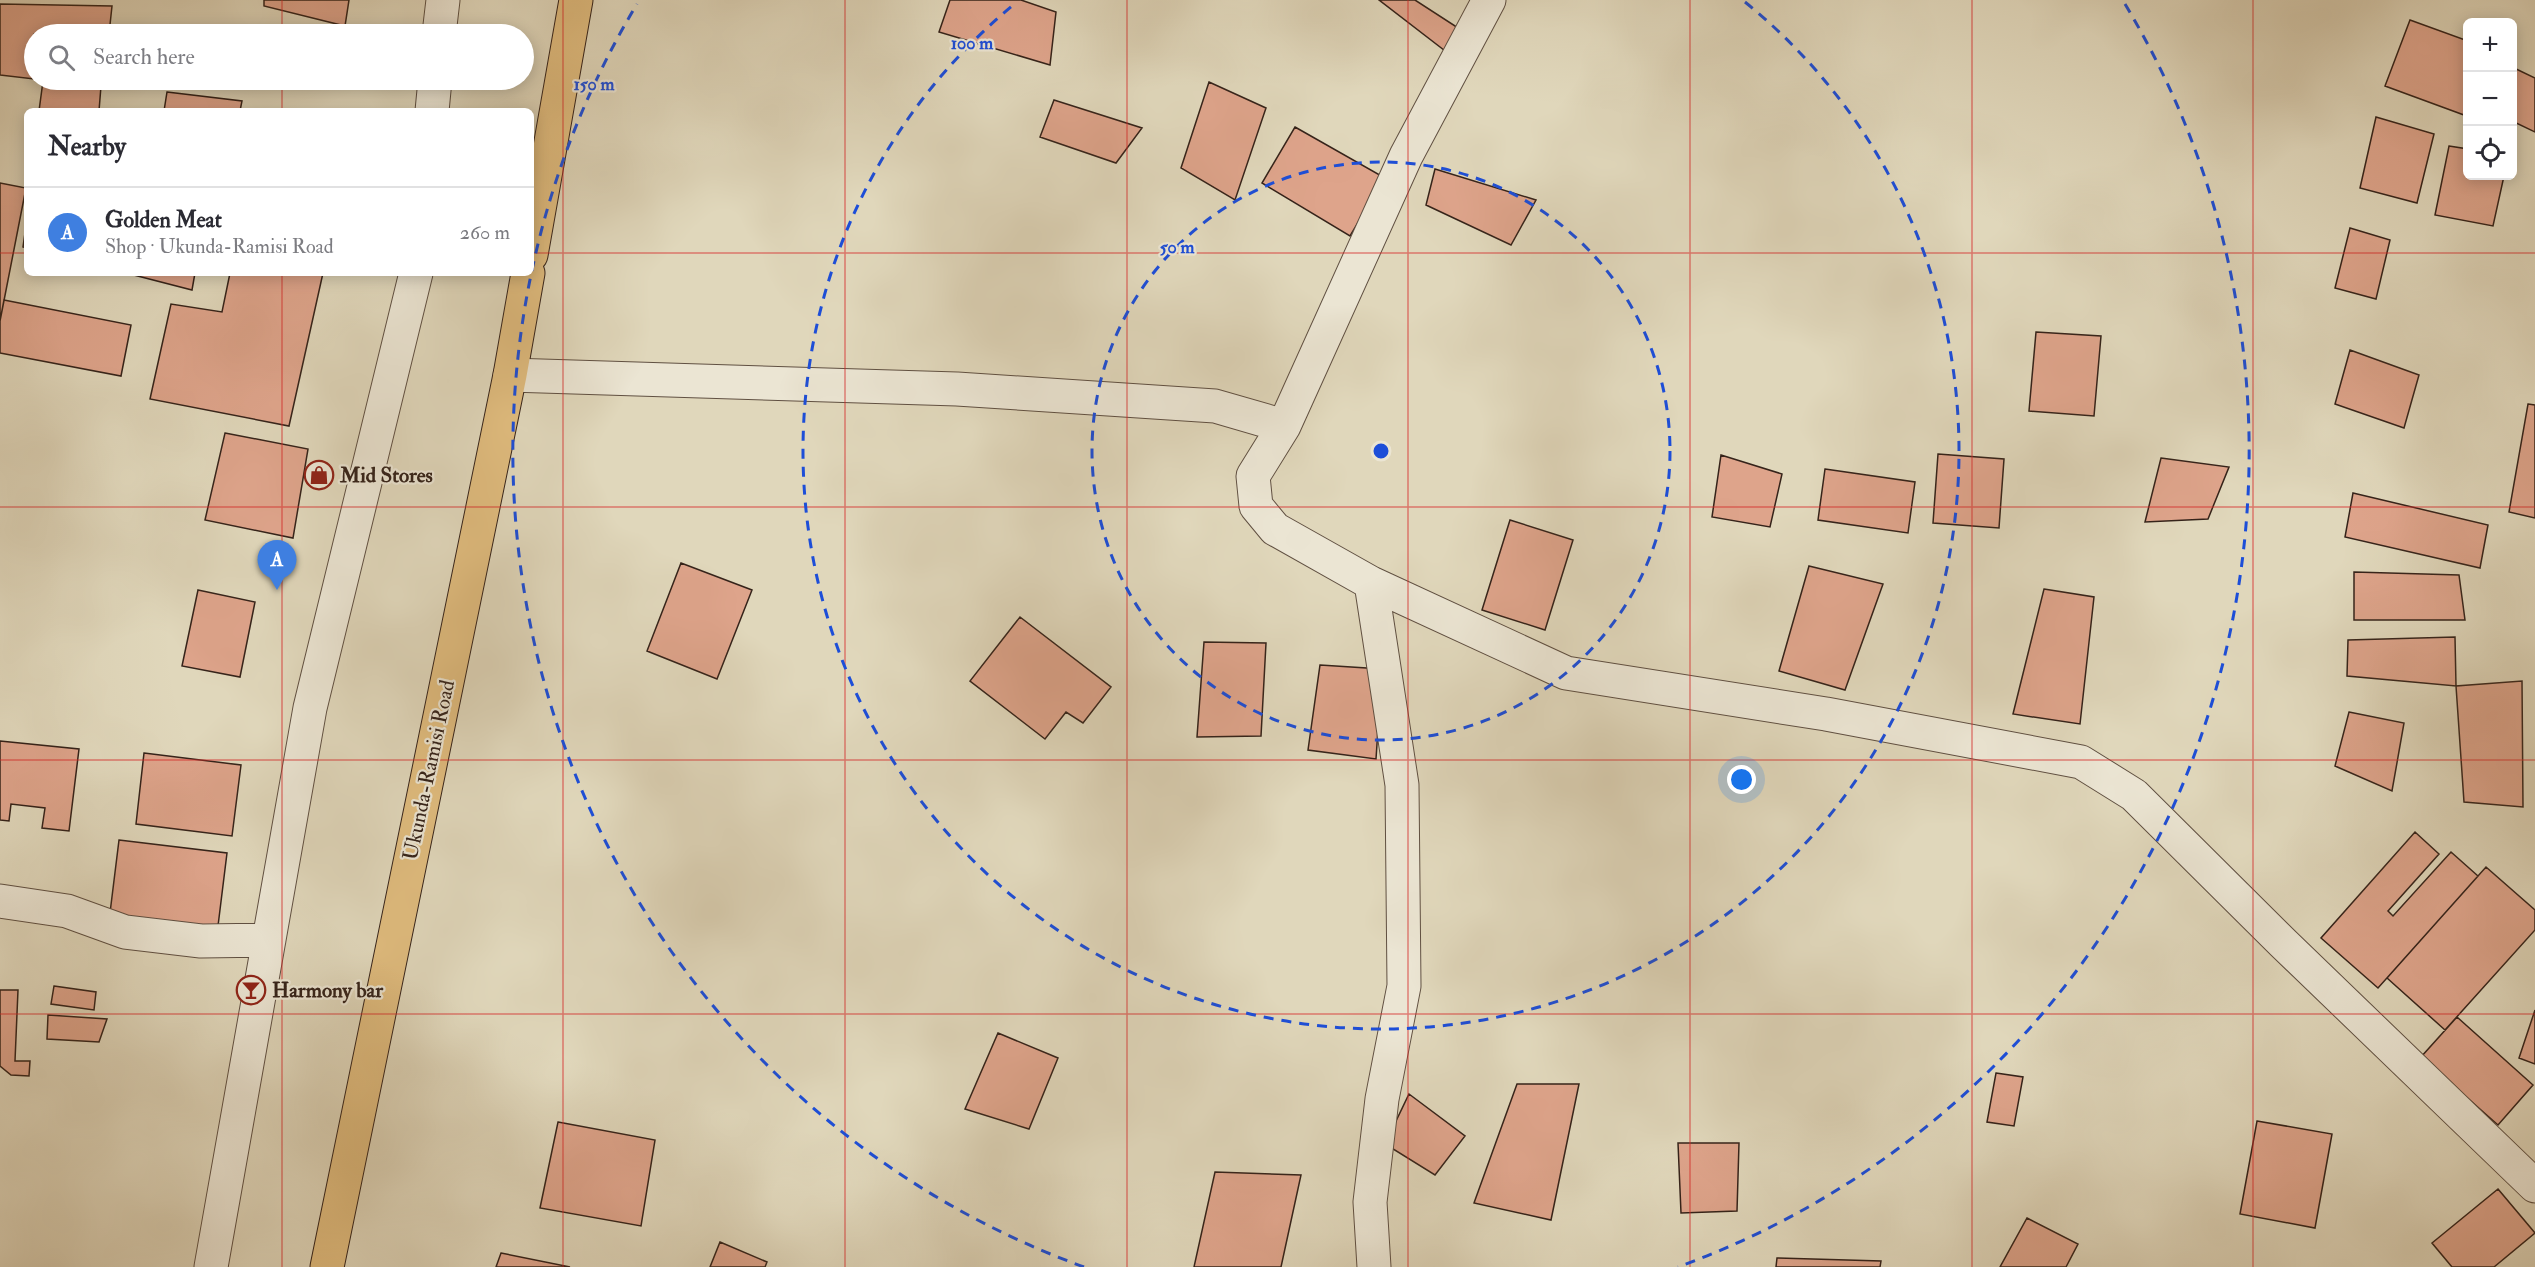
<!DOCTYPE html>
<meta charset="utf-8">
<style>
body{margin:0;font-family:"IM FELL Double Pica",serif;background:#f2f2f3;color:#2b2b33}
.controls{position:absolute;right:18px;top:18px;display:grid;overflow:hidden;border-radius:9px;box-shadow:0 3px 15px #0003}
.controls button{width:54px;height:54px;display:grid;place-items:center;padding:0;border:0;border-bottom:2px solid #e1e1e2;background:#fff;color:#2b2b33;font:30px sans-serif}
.you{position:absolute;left:1742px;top:780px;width:21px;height:21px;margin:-15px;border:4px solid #fff;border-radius:50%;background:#1a73e8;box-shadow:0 0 0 9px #1a73e833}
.badge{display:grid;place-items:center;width:39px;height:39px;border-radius:50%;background:#1a73e8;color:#fff;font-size:20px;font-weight:700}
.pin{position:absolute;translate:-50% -50px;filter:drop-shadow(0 2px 3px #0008)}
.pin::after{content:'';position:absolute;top:32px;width:21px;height:18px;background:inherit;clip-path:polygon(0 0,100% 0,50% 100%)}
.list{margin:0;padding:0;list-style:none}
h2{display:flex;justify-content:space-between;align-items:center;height:78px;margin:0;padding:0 24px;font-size:26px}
h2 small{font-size:20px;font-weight:400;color:#7c7c81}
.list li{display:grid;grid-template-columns:39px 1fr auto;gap:18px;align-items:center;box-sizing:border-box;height:90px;padding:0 24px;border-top:2px solid #e1e1e2}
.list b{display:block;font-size:22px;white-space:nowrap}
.list p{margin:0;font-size:20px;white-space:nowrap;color:#7c7c81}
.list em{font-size:20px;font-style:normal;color:#7c7c81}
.icon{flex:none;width:33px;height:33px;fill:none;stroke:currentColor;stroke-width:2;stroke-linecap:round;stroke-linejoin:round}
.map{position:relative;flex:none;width:2535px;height:1267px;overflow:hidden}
.search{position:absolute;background:#fff;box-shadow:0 3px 15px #0003;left:24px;top:24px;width:510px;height:66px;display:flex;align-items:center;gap:15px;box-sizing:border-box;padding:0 21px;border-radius:33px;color:#7c7c81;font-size:22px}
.panel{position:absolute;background:#fff;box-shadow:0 3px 15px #0003;left:24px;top:108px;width:510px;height:168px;border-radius:9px}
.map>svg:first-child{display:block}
</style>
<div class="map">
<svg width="2535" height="1267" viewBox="0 0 2535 1267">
<rect width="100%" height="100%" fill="#e0d7bb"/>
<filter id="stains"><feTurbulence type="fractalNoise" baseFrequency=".00333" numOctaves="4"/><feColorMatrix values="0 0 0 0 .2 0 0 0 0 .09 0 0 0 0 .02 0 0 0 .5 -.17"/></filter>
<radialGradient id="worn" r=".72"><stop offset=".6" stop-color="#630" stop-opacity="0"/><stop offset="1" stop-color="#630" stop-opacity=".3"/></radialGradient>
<path fill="#dea48b" stroke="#35231a" stroke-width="1.5" d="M264,0H349L345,26L264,6Z
M950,0H1021L1056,12L1050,65L939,32Z
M1379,0H1415L1469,35L1453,57Z
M0,4L112,6L109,34H34V79L0,75Z
M2410,20L2468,41V107L2464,115L2385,86Z
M2512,67L2535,78V132L2512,121Z
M41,80H102L101,86Z
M43,81L101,86L99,111H39Z
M1209,82L1266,108L1235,200L1181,168Z
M167,92L242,101L240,111H164Z
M1054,100L1142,128L1116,163L1040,137Z
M2376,117L2434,134L2417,203L2360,188Z
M1295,127L1385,178L1350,236L1262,183Z
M2449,146L2468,149V176H2504L2493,226L2435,215Z
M1435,169L1536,200L1511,245L1426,205Z
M0,183L26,188L0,321Z
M27,219V248L23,247Z
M2350,228L2390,240L2376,299L2335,288Z
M126,273H195L192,290Z
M230,273H323L289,426L150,399L171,304L222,312Z
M4,300L131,325L121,376L0,353V321Z
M2036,332L2101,336L2094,416L2029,411Z
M2350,350L2419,375L2404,428L2335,404Z
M2528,404L2535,405V518L2509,512Z
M225,433L308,449L293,538L205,520Z
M1938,454L2004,459L1999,528L1933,523Z
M1721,455L1782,474L1770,527L1712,517Z
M2161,458L2229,467L2208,519L2145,522Z
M1825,469L1915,482L1908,533L1818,520Z
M2353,493L2488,525L2480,568L2345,537Z
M1510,520L1573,540L1545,630L1482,610Z
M681,563L752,590L717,679L647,651Z
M1809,566L1883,584L1845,690L1779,671Z
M2354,572L2459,575L2465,620H2354Z
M2044,589L2094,597L2080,724L2013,714Z
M198,590L255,602L240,677L182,666Z
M1020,617L1111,687L1083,723L1066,712L1045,739L970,681Z
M2455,637L2456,686L2347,676L2348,640Z
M1204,642L1266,643L1261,736L1197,737Z
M1320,665L1382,669L1376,759L1308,750Z
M2522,681L2523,807L2464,802L2456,686Z
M2349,712L2404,723L2392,791L2335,766Z
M0,741L79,749L69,831L42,828L45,808L11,804L9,821L0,820Z
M144,753L241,765L232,836L136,824Z
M2415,832L2439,854L2388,911L2393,916L2451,852L2478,876L2378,988L2321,938Z
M119,840L227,853L217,934L109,921Z
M2486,867L2535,910V930L2445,1030L2387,978Z
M54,986L96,992L94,1010L51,1004Z
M0,990H18L15,1061H30L29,1076L11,1075L0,1066Z
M2535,1010V1064L2519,1058Z
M48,1015L107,1019L99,1042L47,1039Z
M2457,1017L2533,1085L2498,1125L2421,1057Z
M998,1033L1058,1058L1029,1129L965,1109Z
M1996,1073L2023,1077L2014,1126L1987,1122Z
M1517,1084H1579L1551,1220L1474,1203Z
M1409,1094L1465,1136L1435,1175L1385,1144Z
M2257,1121L2332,1134L2315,1228L2240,1214Z
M558,1122L655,1140L641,1226L540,1208Z
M1678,1143H1739L1737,1211L1681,1213Z
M1215,1172L1301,1175L1281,1267H1194Z
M2498,1189L2535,1233L2494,1267H2452L2432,1243Z
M2027,1218L2078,1244L2066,1267H2000Z
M720,1242L767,1262L765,1267H710Z
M501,1253L570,1267H496Z
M1777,1258L1881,1261L1880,1267H1776Z"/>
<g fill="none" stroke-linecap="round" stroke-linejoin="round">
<g stroke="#605042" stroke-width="35">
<path id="street" d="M1489,0L1406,156L1284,426L1253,476L1256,506L1275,529L1371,583L1566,673L1826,714L2081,762L2134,795L2283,943L2535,1186
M439,34L443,0
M432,111L435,80
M510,375L957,389L1215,406L1284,426
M1371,583L1402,785L1404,986L1382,1099L1370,1202L1374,1267
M0,901L67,911L125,932L201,941L269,940
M211,1267L310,708L416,273"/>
</g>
<g stroke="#35231a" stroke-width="35">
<path id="highway" d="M531,255L576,0
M327,1267L510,375L528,273"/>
</g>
<use href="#street" stroke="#ebe5d3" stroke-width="33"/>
<use href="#highway" stroke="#e0bc7e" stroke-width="33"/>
</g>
<path fill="none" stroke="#d62828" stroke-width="1.5" stroke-opacity="0.55" d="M282,0V34M563,0V1267M845,0V1267M1127,0V1267M1408,0V1267M1690,0V1267M1972,0V1267M2253,0V1267M282,80V111M0,253H27M531,253H2535M282,273V1267M0,507H2535M0,760H2535M0,1014H2535"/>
<g fill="none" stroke="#1d4ed8" stroke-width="3" stroke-dasharray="10 8">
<circle cx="1381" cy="451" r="289"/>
<path d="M1745 2A578 578 0 1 1 1017 2"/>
<path d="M1084 1267A868 868 0 0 1 637 4M2125 4A868 868 0 0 1 1678 1267"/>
</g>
<defs>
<g id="shop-ring" transform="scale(1.5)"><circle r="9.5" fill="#ebe5d3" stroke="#8f2418" stroke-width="1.5"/><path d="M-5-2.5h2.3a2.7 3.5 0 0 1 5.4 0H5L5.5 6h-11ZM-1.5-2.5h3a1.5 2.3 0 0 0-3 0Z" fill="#8f2418"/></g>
<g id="bar-ring" transform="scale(1.5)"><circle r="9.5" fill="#ebe5d3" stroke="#8f2418" stroke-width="1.5"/><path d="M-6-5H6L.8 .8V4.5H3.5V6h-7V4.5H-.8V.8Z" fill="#8f2418"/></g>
</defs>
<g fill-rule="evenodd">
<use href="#shop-ring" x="319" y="475"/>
<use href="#bar-ring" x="251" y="990"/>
</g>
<g text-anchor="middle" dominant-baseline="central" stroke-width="4.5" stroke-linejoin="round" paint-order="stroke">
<g font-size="21" font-weight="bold" fill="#35231a" stroke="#ebe5d3" text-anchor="start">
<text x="340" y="475">Mid Stores</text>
<text x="272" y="990">Harmony bar</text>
</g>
<g font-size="21" fill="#35231a" stroke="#ebe5d3">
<text transform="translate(429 770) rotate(-78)">Ukunda-Ramisi Road</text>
</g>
</g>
<circle cx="1381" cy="451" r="9" fill="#1d4ed8" stroke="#ebe5d3" stroke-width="3"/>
<g font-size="18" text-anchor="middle" font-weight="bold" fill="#1d4ed8" stroke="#ebe5d3" stroke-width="4.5" stroke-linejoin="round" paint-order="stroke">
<text x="972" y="49">100 m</text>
<text x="594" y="90">150 m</text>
<text x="1177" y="253">50 m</text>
</g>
<rect width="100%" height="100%" filter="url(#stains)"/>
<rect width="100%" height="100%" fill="url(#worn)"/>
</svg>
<div class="controls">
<button>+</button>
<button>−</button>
<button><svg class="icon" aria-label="locate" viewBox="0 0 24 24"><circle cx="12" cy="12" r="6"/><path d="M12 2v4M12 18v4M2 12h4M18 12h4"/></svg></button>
</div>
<div class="you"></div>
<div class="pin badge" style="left:277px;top:590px;background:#3f7fe0">A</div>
<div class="search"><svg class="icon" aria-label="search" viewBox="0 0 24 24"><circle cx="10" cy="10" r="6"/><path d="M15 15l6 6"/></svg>Search here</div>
<section class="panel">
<h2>Nearby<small></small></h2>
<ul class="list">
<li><span class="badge" style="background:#3f7fe0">A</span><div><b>Golden Meat</b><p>Shop · Ukunda-Ramisi Road</p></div><em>260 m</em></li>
</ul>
</section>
</div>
